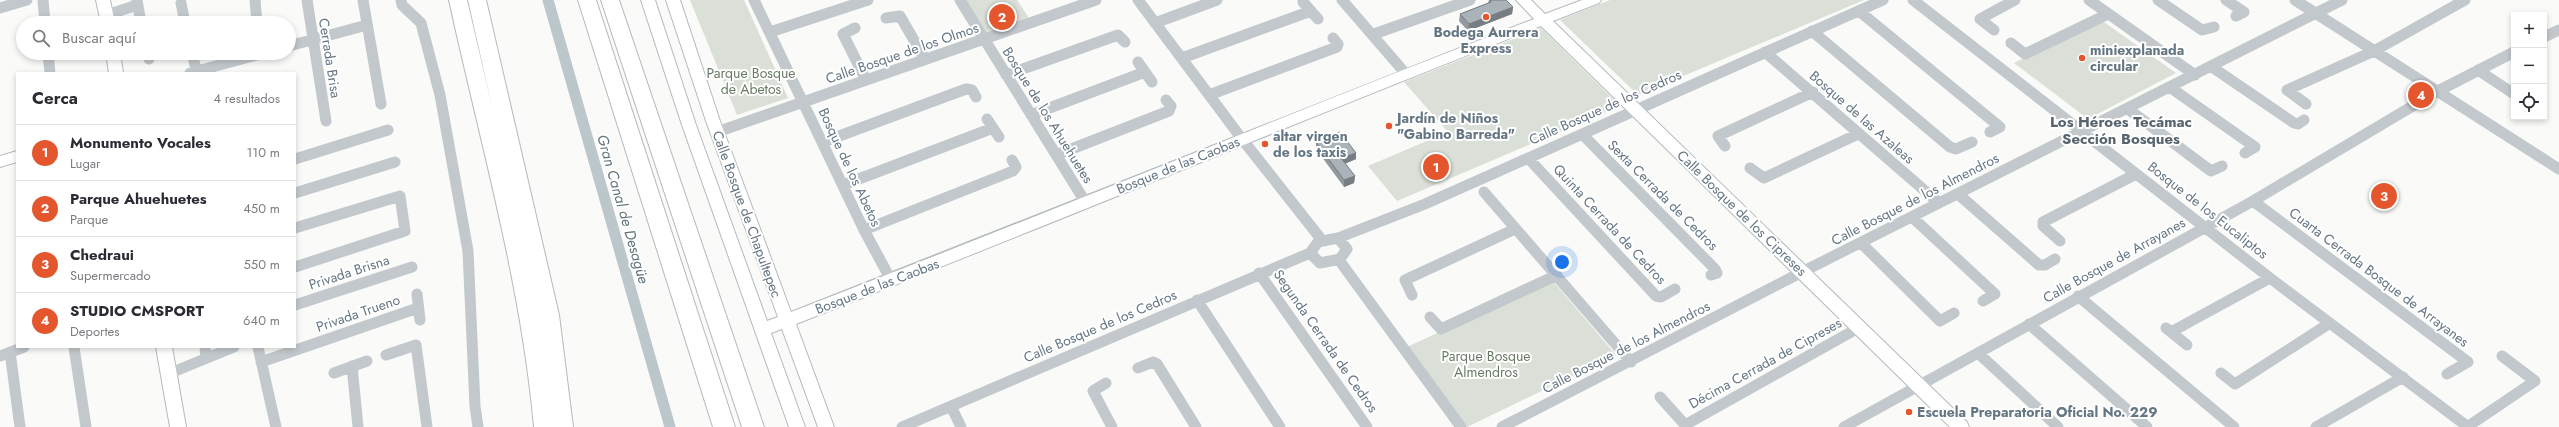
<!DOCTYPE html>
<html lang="es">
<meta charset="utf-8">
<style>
body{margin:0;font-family:Jost,sans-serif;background:#f2f2f3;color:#2b2b33}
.controls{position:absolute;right:12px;top:12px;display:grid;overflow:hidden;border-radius:0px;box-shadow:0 2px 6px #0003}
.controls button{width:36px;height:36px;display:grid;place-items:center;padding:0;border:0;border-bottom:1px solid #e1e1e2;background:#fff;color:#2b2b33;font:20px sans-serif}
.you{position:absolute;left:1562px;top:262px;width:14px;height:14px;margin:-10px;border:3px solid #fff;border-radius:50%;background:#1a73e8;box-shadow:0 0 0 6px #1a73e833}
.badge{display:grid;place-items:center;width:26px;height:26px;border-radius:50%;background:#e4572e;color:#fff;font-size:13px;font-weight:700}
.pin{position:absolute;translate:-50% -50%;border:2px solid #fff;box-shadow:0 1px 4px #0006}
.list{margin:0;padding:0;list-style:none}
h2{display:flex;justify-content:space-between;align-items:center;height:52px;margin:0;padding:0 16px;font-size:17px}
h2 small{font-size:13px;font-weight:400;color:#7c7c81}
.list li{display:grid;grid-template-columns:26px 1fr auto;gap:12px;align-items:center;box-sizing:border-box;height:56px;padding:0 16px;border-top:1px solid #e1e1e2}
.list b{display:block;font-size:15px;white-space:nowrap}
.list p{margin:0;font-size:13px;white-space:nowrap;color:#7c7c81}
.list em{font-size:13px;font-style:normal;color:#7c7c81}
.icon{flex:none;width:22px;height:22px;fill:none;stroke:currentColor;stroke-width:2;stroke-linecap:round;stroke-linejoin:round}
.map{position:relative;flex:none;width:2559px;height:427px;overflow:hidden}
.search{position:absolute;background:#fff;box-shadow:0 2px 6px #0003;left:16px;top:16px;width:280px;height:44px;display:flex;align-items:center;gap:10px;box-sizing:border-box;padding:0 14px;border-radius:22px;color:#7c7c81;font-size:15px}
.panel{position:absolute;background:#fff;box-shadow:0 2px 6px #0003;left:16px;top:72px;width:280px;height:276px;border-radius:0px}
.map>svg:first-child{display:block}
</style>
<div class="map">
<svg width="2559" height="427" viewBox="0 0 2559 427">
<rect width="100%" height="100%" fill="#fafaf8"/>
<path fill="#dadfd7" d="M690,0H744L788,98L737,115Z
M966,0H1017L1029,18L986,32Z
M1610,0H1864L1638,95L1560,20Z
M2101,20L2176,73L2088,119L2014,63Z
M1541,28L1620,106L1397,201L1368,166L1448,132L1404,82Z
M1552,280L1616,355L1467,427L1407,347Z"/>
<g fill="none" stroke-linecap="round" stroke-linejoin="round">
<path stroke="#bbc7cb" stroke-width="11" d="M548,0L670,427"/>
<g stroke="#b3babf" stroke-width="2">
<path id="secondary" d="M96,0H110L115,23H101Z
M641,0H655L696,125L767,321L778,317L706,121L666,0H680L720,121L791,312C1040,216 1286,115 1534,19L1516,0H1531L1545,14L1582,0H1601L1599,3L1553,21L1967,422L1969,427H1950L1541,26C1292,124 1045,227 796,324L834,427H818L782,329L771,333L805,427H789L682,125Z
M106,53H120L123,73H109Z
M17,151V162L0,167V156Z
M156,347H172L186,427H170Z"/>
</g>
<g stroke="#b4b9bd" stroke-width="2">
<path id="highway" d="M449,0H467L493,111L468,0H486L559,315L573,427H534C521,282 480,142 449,0Z
M578,0H596L735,427H713Z
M601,0H619L764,427H742Z"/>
</g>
<path stroke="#c3c8cc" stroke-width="11" d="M43,0L45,23
M137,0L141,23
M255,0L257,23
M307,0L326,121
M363,0L381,104
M401,0L402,5L421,23L440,95L468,251L475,406L478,427
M754,0L864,230L891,280
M960,0L1086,203
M1138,0L1242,139L1321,239
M1342,0L1406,74
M1913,0L2270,278L2468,427
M2089,0L2195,75
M2158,0L2202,30L2214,27
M2226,0L2244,12L2236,16
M2295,0L2559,169
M1303,2L1318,19
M181,3L185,23
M0,8L27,0
M1859,11L2000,127L1990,132
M107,15L137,5
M886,18L900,16L925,59
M1155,23L1217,0
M855,28L843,34L866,80
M1994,30L1980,19L2015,0
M1812,31L1950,147L1956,149L1972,142
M770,32L868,0
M1374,34L1470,0
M2544,37L2559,30
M2011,43L2025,54L2108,14
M289,46L367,25
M1765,52L1939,203
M48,53L50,73
M148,53L149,59
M192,53L197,73
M1182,58L1311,11
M1138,62L1152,82
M2212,67L2294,123L2298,124L2304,120
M2478,70L2514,94
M190,73L264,53
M1006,75L1118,35L1125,42
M2171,88L2255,147L2245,153
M1209,95L1337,47L1338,44L1333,38
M2306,104L2287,90L2374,51L2465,0
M2128,109L2211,171L2222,166
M1031,115L1145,72
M987,119L999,137
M717,132L1096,0
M1582,134L1715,269L1717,273L1711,275
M823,142L966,89L972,90L976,97
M1725,146L1718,136L1813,92
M1056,155L1169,111L1171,106L1166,100
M1528,158L1656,296L1661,297L1675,289
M295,159L388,130
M1750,168L1764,178L1858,134
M843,185L993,128
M1484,192L1631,362
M295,193L395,162
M1958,194L2039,265H2045L2055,259
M2253,201L2468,362L2447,374
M1912,217L1995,294L1983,301
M295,228L400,196L405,231L295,267
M864,230L1013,171L1016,167L1012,160
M1338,238L1425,204L1883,0
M1338,238L1347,249L1340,259L1320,263L1310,253L1318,242Z
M2060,241L2043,226V222L2136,174
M1861,243L1940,321L1954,313
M1339,260L1461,427
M1259,273L1367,427
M417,294L420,320
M1412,295L1405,280L1515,229
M2078,296L2234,427
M1197,300L1280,427
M295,305L412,267
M1430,317L1441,329L1557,275
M2029,324L2147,427
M2166,328L2187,345
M2171,332L2270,278
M74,347L86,427
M205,347L206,358
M258,347L276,427
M10,352L20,427
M1978,353L2058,427
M386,355L416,345L427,427
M0,356L24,347
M261,362L418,308
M352,366L358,427
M1138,368L1153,362L1157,364L1196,427
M334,373L367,361
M2221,373L2235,384L2330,323
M168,374L234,347
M1106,383L1093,391L1112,427
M1660,397L1687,427
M951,406L961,427
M1685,425L1860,327
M902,427L1310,253
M1502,427L1802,272L2342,0
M1844,427L2253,201L2438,91L2514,52
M2316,427L2403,377
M2467,427L2535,381L2502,356"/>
<use href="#secondary" fill="#fff" fill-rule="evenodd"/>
<use href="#highway" fill="#fff" fill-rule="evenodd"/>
</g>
<path fill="#929a9f" d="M1489,0H1506L1513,7L1512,14L1468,31L1459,21L1460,14L1488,3Z
M1316,142L1356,153V159L1345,164L1355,176L1354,183L1344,187L1316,149Z"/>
<path fill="#777d82" d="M1513,7L1512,14L1468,31L1469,24Z
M1356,153V159L1341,165V158Z
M1355,176L1354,183L1344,187V180Z"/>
<path fill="#aab3b9" stroke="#777d82" d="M1490,0H1506L1513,7L1469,24L1460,14L1491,2Z
M1340,132L1356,153L1341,158L1355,176L1344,180L1316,142Z"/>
<g fill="#e4572e" stroke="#fff" stroke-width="1.5">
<circle cx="1486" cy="17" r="4"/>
<circle cx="2082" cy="58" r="4"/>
<circle cx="1389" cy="126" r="4"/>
<circle cx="1265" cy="144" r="4"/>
<circle cx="1909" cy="412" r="4"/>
</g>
<g text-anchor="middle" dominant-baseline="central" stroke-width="4" stroke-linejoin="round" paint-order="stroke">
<g font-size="14" font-weight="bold" fill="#657683" stroke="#fff" text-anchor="start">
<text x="1486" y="32" text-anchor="middle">Bodega Aurrera<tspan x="1486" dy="16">Express</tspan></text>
<text x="2090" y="50">miniexplanada<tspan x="2090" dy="16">circular</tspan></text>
<text x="1397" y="118">Jardín de Niños<tspan x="1397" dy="16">"Gabino Barreda"</tspan></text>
<text x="1273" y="136">altar virgen<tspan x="1273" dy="16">de los taxis</tspan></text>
<text x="1917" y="412">Escuela Preparatoria Oficial No. 229</text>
</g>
<g font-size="14" fill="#657683" stroke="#fff">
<text transform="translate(902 53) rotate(-19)">Calle Bosque de los Olmos</text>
<text transform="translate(330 58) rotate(81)">Cerrada Brisa</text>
<text transform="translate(1605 107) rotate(-24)">Calle Bosque de los Cedros</text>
<text transform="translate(1048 115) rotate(58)">Bosque de los Ahuehuetes</text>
<text transform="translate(1862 117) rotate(41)">Bosque de las Azaleas</text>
<text transform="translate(1178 165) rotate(-22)">Bosque de las Caobas</text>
<text transform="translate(850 167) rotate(65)">Bosque de los Abetos</text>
<text transform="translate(1663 195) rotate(45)">Sexta Cerrada de Cedros</text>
<text transform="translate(1915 199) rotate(-27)">Calle Bosque de los Almendros</text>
<text transform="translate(2208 210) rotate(38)">Bosque de los Eucaliptos</text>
<text transform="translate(1742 213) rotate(44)">Calle Bosque de los Cipreses</text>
<text transform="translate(747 214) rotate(70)">Calle Bosque de Chapultepec</text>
<text transform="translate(1610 224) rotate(47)">Quinta Cerrada de Cedros</text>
<text transform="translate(2114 260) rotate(-29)">Calle Bosque de Arrayanes</text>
<text transform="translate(349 272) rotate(-18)">Privada Brisna</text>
<text transform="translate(2379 277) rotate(37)">Cuarta Cerrada Bosque de Arrayanes</text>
<text transform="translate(877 286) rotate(-21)">Bosque de las Caobas</text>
<text transform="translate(358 313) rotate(-19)">Privada Trueno</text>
<text transform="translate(1100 326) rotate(-23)">Calle Bosque de los Cedros</text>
<text transform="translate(1326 341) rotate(55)">Segunda Cerrada de Cedros</text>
<text transform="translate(1626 347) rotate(-27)">Calle Bosque de los Almendros</text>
<text transform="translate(1765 363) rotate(-29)">Décima Cerrada de Cipreses</text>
</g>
<g font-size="14" fill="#687a64" stroke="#fff">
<text x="751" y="73">Parque Bosque<tspan x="751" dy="16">de Abetos</tspan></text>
<text x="1486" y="356">Parque Bosque<tspan x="1486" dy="16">Almendros</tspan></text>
</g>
<g font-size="15" font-weight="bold" fill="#57646e" stroke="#fff">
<text x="2121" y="122">Los Héroes Tecámac<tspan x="2121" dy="17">Sección Bosques</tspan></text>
</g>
<g font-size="15" font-style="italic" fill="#60757c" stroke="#fff">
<text transform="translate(623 209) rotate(74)">Gran Canal de Desagüe</text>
</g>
</g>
</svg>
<div class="controls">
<button>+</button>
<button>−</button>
<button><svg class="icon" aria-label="locate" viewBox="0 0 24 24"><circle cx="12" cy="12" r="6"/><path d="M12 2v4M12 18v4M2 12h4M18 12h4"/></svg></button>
</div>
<div class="you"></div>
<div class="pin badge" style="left:1436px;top:167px">1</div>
<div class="pin badge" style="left:1002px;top:17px">2</div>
<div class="pin badge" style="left:2384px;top:196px">3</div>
<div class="pin badge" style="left:2421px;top:95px">4</div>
<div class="search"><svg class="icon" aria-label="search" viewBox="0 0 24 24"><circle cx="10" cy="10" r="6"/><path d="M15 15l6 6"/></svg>Buscar aquí</div>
<section class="panel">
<h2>Cerca<small>4 resultados</small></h2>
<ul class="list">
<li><span class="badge">1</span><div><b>Monumento Vocales</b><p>Lugar</p></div><em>110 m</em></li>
<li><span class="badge">2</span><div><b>Parque Ahuehuetes</b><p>Parque</p></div><em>450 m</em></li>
<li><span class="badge">3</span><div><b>Chedraui</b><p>Supermercado</p></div><em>550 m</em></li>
<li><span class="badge">4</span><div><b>STUDIO CMSPORT</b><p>Deportes</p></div><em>640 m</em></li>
</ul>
</section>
</div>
